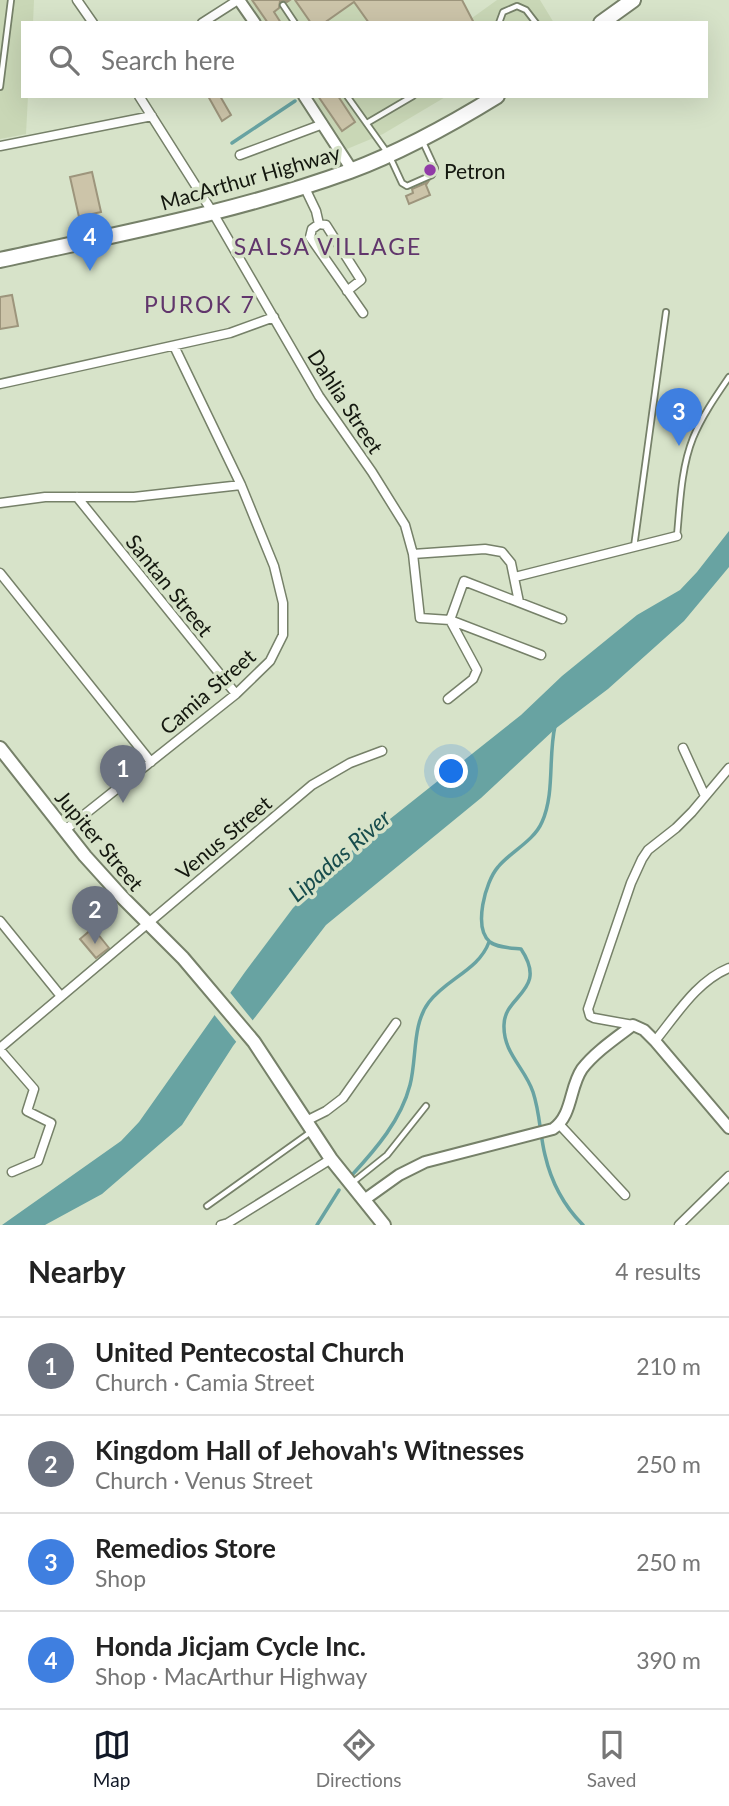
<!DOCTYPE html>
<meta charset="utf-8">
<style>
body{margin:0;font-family:Lato,sans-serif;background:#f2f2f2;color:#222}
.you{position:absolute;left:452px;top:772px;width:24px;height:24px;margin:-18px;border:5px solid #fff;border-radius:50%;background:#1a73e8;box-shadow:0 0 0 10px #1a73e833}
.badge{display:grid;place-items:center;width:46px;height:46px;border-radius:50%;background:#111827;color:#fff;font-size:23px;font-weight:700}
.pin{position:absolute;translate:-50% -58px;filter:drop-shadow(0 2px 4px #0008)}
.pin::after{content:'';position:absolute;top:37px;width:24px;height:21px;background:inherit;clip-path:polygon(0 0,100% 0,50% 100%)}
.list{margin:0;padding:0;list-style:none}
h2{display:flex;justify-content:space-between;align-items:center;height:91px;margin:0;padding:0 28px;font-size:30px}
h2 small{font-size:23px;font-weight:400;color:#767676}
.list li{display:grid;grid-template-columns:46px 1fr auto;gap:21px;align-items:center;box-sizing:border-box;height:98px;padding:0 28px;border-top:2px solid #e0e0e0}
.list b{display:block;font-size:26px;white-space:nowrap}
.list p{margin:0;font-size:23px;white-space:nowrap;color:#767676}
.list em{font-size:23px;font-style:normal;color:#767676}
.icon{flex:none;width:38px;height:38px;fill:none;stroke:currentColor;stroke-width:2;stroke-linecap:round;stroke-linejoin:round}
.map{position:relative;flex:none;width:729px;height:1225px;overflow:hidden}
.search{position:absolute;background:#fff;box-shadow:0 7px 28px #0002;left:21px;right:21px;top:21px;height:77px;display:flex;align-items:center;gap:18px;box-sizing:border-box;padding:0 24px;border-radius:0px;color:#767676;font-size:26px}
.sheet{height:483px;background:#fff}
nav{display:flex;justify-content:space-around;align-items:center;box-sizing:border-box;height:98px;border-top:2px solid #e0e0e0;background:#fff;font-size:19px;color:#767676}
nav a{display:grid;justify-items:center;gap:4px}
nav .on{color:#111827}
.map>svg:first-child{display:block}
</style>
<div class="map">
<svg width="729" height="1225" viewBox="0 0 729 1225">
<rect width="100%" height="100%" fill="#d7e3c9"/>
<path fill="#c9d7b6" d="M0,0H34L33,23H23V96H28L26,134L0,139Z
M248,0H462L472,18L497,0H540L554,23H263Z
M312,96H447L383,134L347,149Z"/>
<path fill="#68a3a2" d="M729,531V567L684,621L608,689L555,729L481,798L326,925L233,1046L182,1125L102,1194L45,1225H2L121,1141L139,1122L245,972L293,908L322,879L361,842L521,715L562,676L637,615L680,590L697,572Z"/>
<path fill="#d7e3c9" d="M228,990L254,1022L238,1044L212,1012Z"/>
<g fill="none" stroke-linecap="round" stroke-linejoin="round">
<path stroke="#68a3a2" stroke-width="3.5" d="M232,143L295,101
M555,726C548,757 555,793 542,822C534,841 510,852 498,867C485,882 473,928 490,942C498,948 511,948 521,949C549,991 504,995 504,1025C503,1053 525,1068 533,1092C540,1113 540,1135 545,1155C551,1181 564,1206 583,1225
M352,1175C376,1149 401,1120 410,1085C417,1058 412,1024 429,1002C446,979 479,970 489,942
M317,1225L339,1190"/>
</g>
<path fill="#ccc4a9" stroke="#9d957c" stroke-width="2" d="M252,0H290L287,2L280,1L279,8L274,12L281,23H268Z
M295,0H462L474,23H369L354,2L324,23H311Z
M208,96H220L231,115L222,121Z
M318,96H338L355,122L342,131Z
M92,172L101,212L79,217L70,177Z
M428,182L426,185L430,195L409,204L406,196L413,193L412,189Z
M12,295L18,326L0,329V297Z
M93,928L109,948L96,958L80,939Z"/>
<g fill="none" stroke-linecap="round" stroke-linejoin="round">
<g stroke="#768169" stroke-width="8">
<path id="service" d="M283,5L295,23
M499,23L503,12L517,6L526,10L536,23
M0,87L11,0
M347,96L389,155L402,183L407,186L432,175L435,168L422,140
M367,123L413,96
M677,536C680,504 681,468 693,438C702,416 716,396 729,377
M634,547L666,312
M352,1183L387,1155L426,1106
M207,1206L312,1131"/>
</g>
<g stroke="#768169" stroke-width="11">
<path id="minor" d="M77,0L93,23
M202,23L238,0
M139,96L213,213L319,396L372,472L405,525L413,554L420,618L450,620L541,655
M0,146L152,116
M240,155L323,124
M304,186L316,211L319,224L312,229L310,237L363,313
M319,224L326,225L361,280L347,291
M0,384L230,333L274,317
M77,497L236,694
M0,503L45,497H134L241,485
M413,554L485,549L502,552L511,563L519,602
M0,573L151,762
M515,577L677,536
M448,699L473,679L477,670L450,620L464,581L562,619
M683,748L705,796
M65,830L236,694L270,661L283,635V603L274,566L241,485L174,346
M0,921L60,995
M633,1025L594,1018L590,1016L588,1009L631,883L642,859L648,850L676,828L692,812L729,768
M655,1041C677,1014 697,981 729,968
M0,1048L312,785L350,763L382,751
M0,1050L34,1089L27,1111L51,1123L38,1161L12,1172
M306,1121L326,1111L343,1098L396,1023
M559,1124L625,1195
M221,1225L228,1223L331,1159
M679,1225L729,1176"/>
</g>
<g stroke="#768169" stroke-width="14">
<path id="tertiary" d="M239,0L255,23
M304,96L352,170
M364,1200L399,1175L425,1162L553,1129C573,1115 569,1088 582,1069C595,1052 616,1038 633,1025L644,1030L655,1041L729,1128"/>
</g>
<g stroke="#768169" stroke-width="16">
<path id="secondary" d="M0,748L85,856L123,898L183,958L254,1042L331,1159L384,1225"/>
</g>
<g stroke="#768169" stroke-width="18">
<path id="trunk" d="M601,23L633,0
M0,260C118,234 237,212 350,171C401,152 450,125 497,96"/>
</g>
<use href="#service" stroke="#fff" stroke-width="4.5"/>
<use href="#minor" stroke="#fff" stroke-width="8"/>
<use href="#tertiary" stroke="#fff" stroke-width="10"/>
<use href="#secondary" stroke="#fff" stroke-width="12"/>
<use href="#trunk" stroke="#fff" stroke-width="14"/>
</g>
<circle fill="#913aa7" stroke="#d7e3c9" stroke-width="2.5" cx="430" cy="170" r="7"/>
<g text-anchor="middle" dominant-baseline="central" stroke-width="7" stroke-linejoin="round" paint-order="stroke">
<g font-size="21" fill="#14180f" stroke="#d7e3c9" text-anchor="start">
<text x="444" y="170">Petron</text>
</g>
<g font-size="21" fill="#14180f" stroke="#d7e3c9">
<text transform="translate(250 177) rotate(-16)">MacArthur Highway</text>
<text transform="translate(346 401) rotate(57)">Dahlia Street</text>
<text transform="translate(170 585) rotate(51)">Santan Street</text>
<text transform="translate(207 691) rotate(-41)">Camia Street</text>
<text transform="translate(223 837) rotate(-40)">Venus Street</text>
<text transform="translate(100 840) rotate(50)">Jupiter Street</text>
</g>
<g font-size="23" letter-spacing="2" fill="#61366c" stroke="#d7e3c9">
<text x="328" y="246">SALSA VILLAGE</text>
<text x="200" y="304">PUROK 7</text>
</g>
<g font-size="23" font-style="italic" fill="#174c4c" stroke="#d7e3c9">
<text transform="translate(339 855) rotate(-41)">Lipadas River</text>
</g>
</g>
</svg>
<div class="you"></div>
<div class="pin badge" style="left:123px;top:803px;background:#6b7280">1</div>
<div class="pin badge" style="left:95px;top:944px;background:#6b7280">2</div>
<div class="pin badge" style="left:679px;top:446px;background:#3f7fe0">3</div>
<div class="pin badge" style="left:90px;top:271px;background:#3f7fe0">4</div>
<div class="search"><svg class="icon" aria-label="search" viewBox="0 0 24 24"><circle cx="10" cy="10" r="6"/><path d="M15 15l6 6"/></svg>Search here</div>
</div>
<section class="sheet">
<h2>Nearby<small>4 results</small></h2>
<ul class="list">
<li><span class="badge" style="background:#6b7280">1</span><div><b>United Pentecostal Church</b><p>Church · Camia Street</p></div><em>210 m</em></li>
<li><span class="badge" style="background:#6b7280">2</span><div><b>Kingdom Hall of Jehovah's Witnesses</b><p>Church · Venus Street</p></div><em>250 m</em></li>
<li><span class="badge" style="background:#3f7fe0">3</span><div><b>Remedios Store</b><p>Shop</p></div><em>250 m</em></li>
<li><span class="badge" style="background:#3f7fe0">4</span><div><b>Honda Jicjam Cycle Inc.</b><p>Shop · MacArthur Highway</p></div><em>390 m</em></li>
</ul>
</section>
<nav>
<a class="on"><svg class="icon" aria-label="map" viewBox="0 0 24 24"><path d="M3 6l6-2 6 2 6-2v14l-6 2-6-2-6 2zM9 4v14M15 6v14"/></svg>Map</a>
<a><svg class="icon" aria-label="directions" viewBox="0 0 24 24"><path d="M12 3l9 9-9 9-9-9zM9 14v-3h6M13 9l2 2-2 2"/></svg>Directions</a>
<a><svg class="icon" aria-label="saved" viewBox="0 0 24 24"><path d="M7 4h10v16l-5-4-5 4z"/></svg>Saved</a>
</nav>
